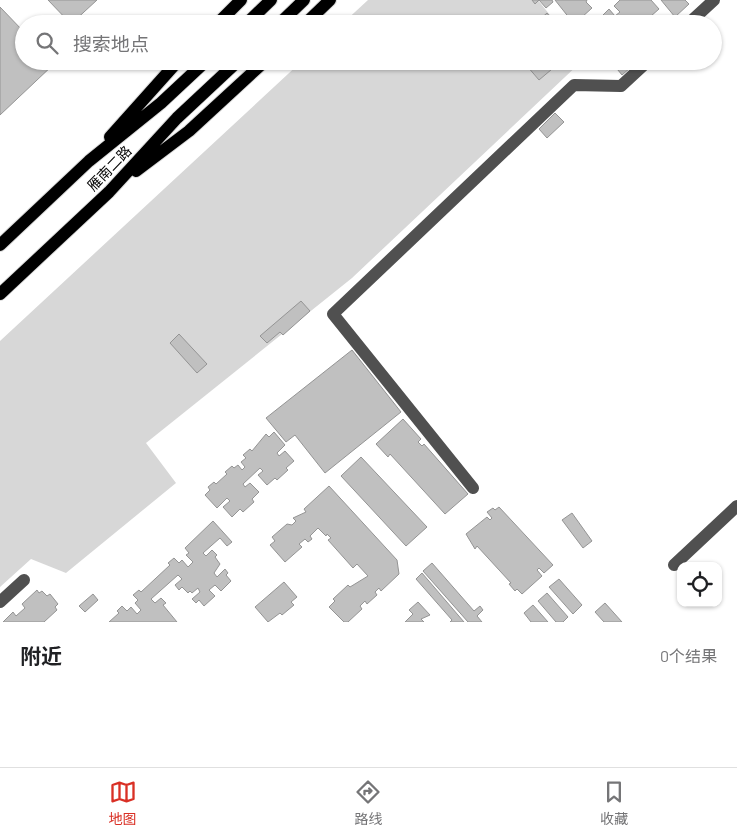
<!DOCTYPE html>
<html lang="zh">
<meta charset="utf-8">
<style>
body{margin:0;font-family:Barlow,"Noto Sans SC",sans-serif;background:#f6f6f6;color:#202124}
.controls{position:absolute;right:15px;bottom:15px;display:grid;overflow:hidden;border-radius:10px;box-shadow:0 1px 4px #0004}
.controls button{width:45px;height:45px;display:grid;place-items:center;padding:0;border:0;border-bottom:1px solid #e0e0e0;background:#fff;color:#202124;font:25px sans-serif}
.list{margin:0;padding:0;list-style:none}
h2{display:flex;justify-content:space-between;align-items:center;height:65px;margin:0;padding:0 20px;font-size:21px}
h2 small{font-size:16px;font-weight:400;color:#757577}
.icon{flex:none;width:28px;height:28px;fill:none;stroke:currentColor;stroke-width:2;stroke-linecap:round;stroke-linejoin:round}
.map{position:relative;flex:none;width:737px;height:622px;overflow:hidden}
.search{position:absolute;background:#fff;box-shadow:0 1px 4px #0004;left:15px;right:15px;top:15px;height:55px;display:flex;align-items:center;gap:12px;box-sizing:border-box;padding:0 18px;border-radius:28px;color:#757577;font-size:19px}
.sheet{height:145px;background:#fff}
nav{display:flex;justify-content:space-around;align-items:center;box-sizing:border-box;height:70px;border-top:1px solid #e0e0e0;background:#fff;font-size:14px;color:#757577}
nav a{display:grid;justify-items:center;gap:2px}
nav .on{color:#d93025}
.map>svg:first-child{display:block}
</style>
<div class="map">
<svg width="737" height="622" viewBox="0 0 737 622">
<rect width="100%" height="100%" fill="#fff"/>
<path fill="#d7d7d7" d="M368,0H538L557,24H342Z
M302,61H582L352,278L146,443L176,483L66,573L31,559L0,587V341Z"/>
<path fill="#c0c0c0" stroke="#949494" d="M48,0H97L71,24Z
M532,0H552L553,2L546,8L539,0L535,4Z
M555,0H587L586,2L592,8L581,18L586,23L574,24Z
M620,0H651L659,9L642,24H598L603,19L601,17L609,9L615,16L620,12L614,6Z
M661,0H685L689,4L675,17Z
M0,7L24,32V61H51L54,64L0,115Z
M547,13L556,24L537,22Z
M532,61H555L558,64L539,80L527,66Z
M616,61H638L622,75L613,64Z
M555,113L564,122L547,138L539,129Z
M301,301L310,311L283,335L280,332L267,343L260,336Z
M179,334L207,364L197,373L170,343Z
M352,350L401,412L325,473L295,435L286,442L266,418Z
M403,419L421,439L418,442L422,446L424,444L468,494L445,514L390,454L388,457L376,444Z
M274,432L285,445L277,453L279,456L285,451L294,461L286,468L288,470L277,480L275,478L267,485L258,475L263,471L260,468L243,484L245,487L250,483L259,492L252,499L254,502L243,512L240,509L232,517L223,507L230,501L227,498L217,508L205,495L210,490L208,487L214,482L216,484L227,474L225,472L232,466L234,468L238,465L242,470L245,467L241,462L246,458L243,455L250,449L252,451L266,434L269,437Z
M361,457L427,527L406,546L341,476Z
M329,486L397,560L399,574L381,591L379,588L375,592L377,595L367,604L365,601L360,606L362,609L348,622H344L329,607L335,601L333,599L348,585L350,587L368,576L357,564L353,568L328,540L331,538L327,534L326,536L318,528L310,536L312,539L308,542L305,539L299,544L302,547L285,562L270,545L275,541L272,537L287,524L292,525L296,521L293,518L306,512L304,509Z
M499,507L553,565L544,573L539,568L537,570L542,576L522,594L517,589L515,591L509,584L511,583L477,546L475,549L466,534L487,517L490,520L492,518L487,512L493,508L495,510Z
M572,513L592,541L583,548L562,520Z
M213,521L232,542L227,546L220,538L203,553L206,556L212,550L217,555L215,557L220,564L214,573L217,577L225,569L228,573L226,575L231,581L221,591L215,585L209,590L215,596L204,606L199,600L196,603L192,599L200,592L198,588L192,593L190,591L188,593L182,587L179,590L175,585L182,579L178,575L151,599L155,603L161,598L166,603L163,605L177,622H109L119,613L117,611L122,606L127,611L131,607L137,614L141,610L135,603L138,600L133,595L139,590L141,592L170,565L168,563L174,558L179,563L182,560L188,567L193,562L186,555L189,553L185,548Z
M432,563L474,611L480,606L483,610L477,616L482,622H468L423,571Z
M422,573L464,622H450L452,620L416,579Z
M559,579L582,605L573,614L549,587Z
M284,582L297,597L291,602L294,605L282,615L280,613L268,622L255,607Z
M37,590L39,593L42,591L47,596L50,594L58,604L55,607L57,610L44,622H3L13,612L16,616L25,608L22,604Z
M547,593L568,617L563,622H556L538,601Z
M93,594L98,600L85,612L79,606Z
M418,602L430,615L421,619L424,622H405L413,614L409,610Z
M605,603L622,622H604L595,612Z
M533,605L548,622H531L524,613Z"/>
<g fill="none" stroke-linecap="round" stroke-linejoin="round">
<g stroke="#dbdbdb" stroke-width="14">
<path id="major" d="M217,24L241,0
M246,24L271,0
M279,24L304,0
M305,24L330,0
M110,137L178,61
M136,171L189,131L265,61
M0,245L89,161L161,103L206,61
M0,294L109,192L177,118L238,61"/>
</g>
<path stroke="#505050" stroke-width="12" d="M688,24L714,0
M473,488L333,314L574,85L621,86L648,61
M674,565L737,506
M0,602L24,580"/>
<use href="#major" stroke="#000" stroke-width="12"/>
</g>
<g text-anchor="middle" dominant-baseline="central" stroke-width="4" stroke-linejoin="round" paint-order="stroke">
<g font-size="14" fill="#000" stroke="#fff">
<text transform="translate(109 168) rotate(-46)">雁南二路</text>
</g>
</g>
</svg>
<div class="controls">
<button><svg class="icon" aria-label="locate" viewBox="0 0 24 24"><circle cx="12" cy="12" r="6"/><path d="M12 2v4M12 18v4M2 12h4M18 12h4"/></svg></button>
</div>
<div class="search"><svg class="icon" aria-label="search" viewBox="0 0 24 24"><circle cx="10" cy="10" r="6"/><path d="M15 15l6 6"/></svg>搜索地点</div>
</div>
<section class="sheet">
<h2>附近<small>0个结果</small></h2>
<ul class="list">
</ul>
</section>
<nav>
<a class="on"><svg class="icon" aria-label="map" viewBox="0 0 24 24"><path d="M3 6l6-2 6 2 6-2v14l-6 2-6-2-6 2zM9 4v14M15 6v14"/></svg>地图</a>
<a><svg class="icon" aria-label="directions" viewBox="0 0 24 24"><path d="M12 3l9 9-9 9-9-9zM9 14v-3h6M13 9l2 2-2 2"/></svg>路线</a>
<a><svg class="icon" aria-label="saved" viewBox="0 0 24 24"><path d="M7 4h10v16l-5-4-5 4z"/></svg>收藏</a>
</nav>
